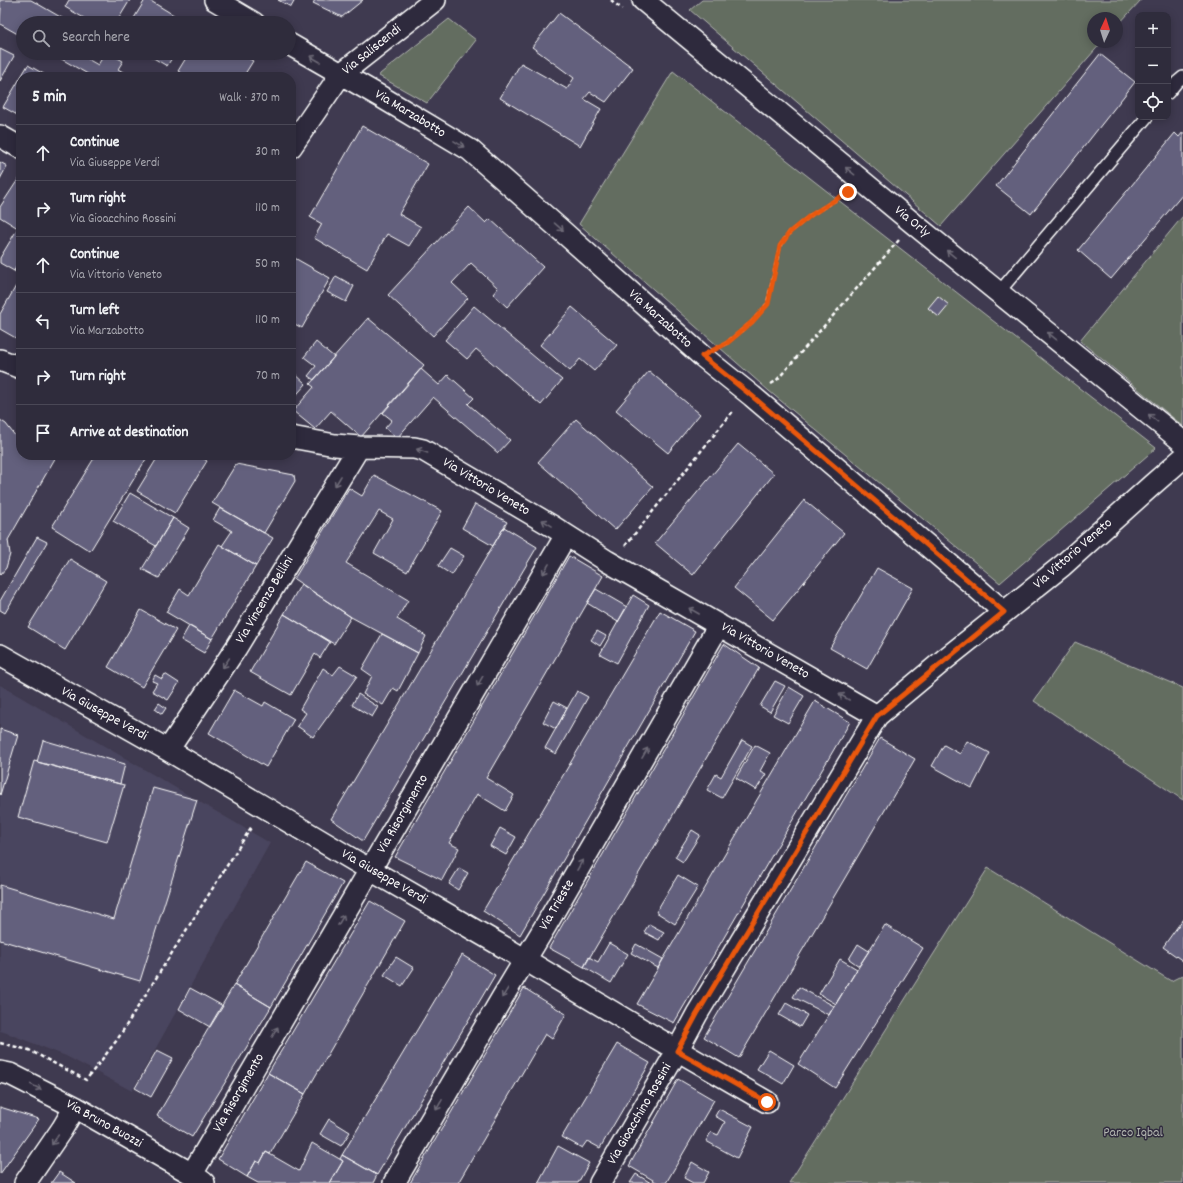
<!DOCTYPE html>
<meta charset="utf-8">
<style>
body{margin:0;font-family:Dekko,sans-serif;background:#3b3847;color:#f1f3f6}
.controls{position:absolute;right:12px;top:12px;display:grid;overflow:hidden;border-radius:8px;box-shadow:0 2px 10px #0003}
.controls button{width:36px;height:36px;display:grid;place-items:center;padding:0;border:0;border-bottom:1px solid #4a4856;background:#2f2c3c;color:#f1f3f6;font:20px sans-serif}
.compass{position:absolute;left:1087px;top:12px;width:36px;height:36px;border-radius:50%;background:#2f2c3c;box-shadow:0 2px 10px #0003;rotate:4deg}
.stop{position:absolute;width:12px;height:12px;margin:-9px;border:3px solid #ea580c;border-radius:50%;background:#fff}
.stop.end{background:#ea580c;border-color:#fff;box-shadow:0 1px 4px #0008}
.list{margin:0;padding:0;list-style:none}
h2{display:flex;justify-content:space-between;align-items:center;height:52px;margin:0;padding:0 16px;font-size:17px}
h2 small{font-size:13px;font-weight:400;color:#a7a7af}
.list li{display:grid;grid-template-columns:26px 1fr auto;gap:12px;align-items:center;box-sizing:border-box;height:56px;padding:0 16px;border-top:1px solid #4a4856}
.list b{display:block;font-size:15px;white-space:nowrap}
.list p{margin:0;font-size:13px;white-space:nowrap;color:#a7a7af}
.list em{font-size:13px;font-style:normal;color:#a7a7af}
.icon{flex:none;width:22px;height:22px;fill:none;stroke:currentColor;stroke-width:2;stroke-linecap:round;stroke-linejoin:round}
.map{position:relative;flex:none;width:1183px;height:1183px;overflow:hidden}
.search{position:absolute;background:#2f2c3c;box-shadow:0 2px 10px #0003;left:16px;top:16px;width:280px;height:44px;display:flex;align-items:center;gap:10px;box-sizing:border-box;padding:0 14px;border-radius:22px;color:#a7a7af;font-size:15px}
.panel{position:absolute;background:#2f2c3c;box-shadow:0 2px 10px #0003;left:16px;top:72px;width:280px;height:388px;border-radius:16px}
.map>svg:first-child{display:block}
</style>
<div class="map">
<svg width="1183" height="1183" viewBox="0 0 1183 1183">
<rect width="100%" height="100%" fill="#3f3a50"/>
<filter id="ink" filterUnits="userSpaceOnUse"><feTurbulence type="fractalNoise" baseFrequency=".025" numOctaves="2"/><feDisplacementMap in="SourceGraphic" scale="8" xChannelSelector="R" yChannelSelector="G"/><feConvolveMatrix kernelMatrix="1 2 1 2 8 2 1 2 1" color-interpolation-filters="sRGB"/></filter>
<g filter="url(#ink)">
<path fill="#4a455e" d="M0,685L270,843L132,1091L66,1056L4,1032L0,1031Z"/>
<path fill="#646d61" stroke="#b2b6b0" d="M702,0H1141L1117,26V18H1093V42H1102L941,226L690,10Z
M449,19L476,40L427,103L379,76L380,74Z
M673,71L1156,448L1000,583L769,391L579,224Z
M1183,216V426L1080,341Z
M1075,642L1183,688V800L1034,701Z
M988,868L1171,981L1183,975V1183H789Z"/>
<path fill="#64607d" stroke="#fff" d="M0,0H31L69,22V23H23V37L0,24L1,8H0Z
M69,0H130L116,23H88L89,21L65,7Z
M145,0H149L187,23H131Z
M278,0H295L291,7Z
M315,0H363L342,17L313,3Z
M559,13L633,68L606,102L590,92L584,99L601,109L580,146L500,98L521,63L567,89L574,78L532,47Z
M0,49L14,56L0,81Z
M51,53H77L98,65L105,53H109L123,61L118,69L128,75L127,77H93Z
M145,53H175L167,66Z
M189,53H239L253,61L243,77H188L178,71Z
M1100,54L1135,82L1031,214L996,186Z
M28,65L49,77H21V117L3,107Z
M362,126L428,164L399,214L421,227L409,246L387,234L367,269L314,238L322,224L310,217Z
M1183,132V194L1111,279L1078,250L1175,133L1179,137Z
M0,162L7,166L0,179Z
M21,175V230L0,217V207Z
M469,207L486,223L490,219L543,267L507,307L493,294L498,288L471,263L452,283L468,298L433,336L388,295Z
M18,228L21,230V259L14,271L0,263V258Z
M291,256L330,278L302,328L291,322Z
M21,259V275L14,271Z
M336,276L354,286L346,302L327,292Z
M16,286L21,289V341L0,329V314Z
M938,296L949,305L939,317L928,308Z
M474,306L562,380L541,405L476,349L467,359L445,340Z
M572,307L617,345L594,371L580,359L570,371L540,345Z
M368,318L424,365L361,437L331,411L315,429L293,411L314,387L310,384Z
M316,342L334,357L314,380L308,376L316,366L304,357Z
M421,369L439,385L448,375L474,398L468,404L510,440L498,453L433,397L397,438L385,428L392,420L383,413Z
M291,370L306,384L291,401Z
M649,371L700,414L668,453L616,410Z
M576,419L653,487L615,530L538,462Z
M0,420L6,424L16,437L21,426V455H57L8,540L10,554L6,568L0,575Z
M738,444L774,474L693,575L655,543Z
M96,455H140L146,459L90,551L52,527Z
M159,455H198L207,461L175,513L137,491Z
M236,464L294,475L295,481L264,533L212,503Z
M374,475L442,511L407,572L374,553L393,519L379,511L346,563L408,600L397,619L426,636L418,653L351,617L294,579L349,488L362,496Z
M130,493L173,518L156,546L113,521Z
M804,500L844,533L773,620L734,588Z
M475,504L507,522L493,546L462,528Z
M220,508L273,538L256,566L222,546L232,531L213,520Z
M173,518L189,528L159,578L142,569Z
M504,527L537,547L363,841L331,819Z
M37,537L47,542L5,613L0,610V601Z
M219,544L256,566L212,639L166,612L180,589L189,595Z
M450,548L464,556L452,575L438,566Z
M569,556L603,576L486,778L514,795L505,811L477,794L449,843L459,848L442,880L395,857Z
M70,559L106,581L65,650L28,627Z
M877,568L913,588L867,669L830,648Z
M301,584L351,617L334,644L284,614Z
M596,589L627,607L618,622L587,603Z
M633,595L649,605L617,663L600,654Z
M141,610L176,630L142,687L108,667Z
M660,611L695,631L520,935L483,911Z
M284,614L330,642L320,658L315,654L291,695L250,672Z
M189,626L212,639L204,653L181,640Z
M597,631L606,636L600,646L591,640Z
M382,634L418,653L398,691L393,688L383,705L363,694L372,676L362,669Z
M724,644L759,668L584,967L549,948Z
M340,666L357,676L313,737L297,726L306,713L300,709L323,668L333,675Z
M165,674L179,683L168,700L152,691L157,683L152,681L155,675L162,679Z
M775,681L785,686L770,712L760,706Z
M789,687L804,696L788,723L773,715Z
M234,690L263,706L265,702L294,719L266,767L209,733Z
M577,691L588,697L556,754L545,748Z
M358,694L378,707L372,717L352,705Z
M554,701L567,708L556,729L543,722Z
M815,701L850,722L674,1023L637,1004Z
M159,703L166,708L162,714L155,709Z
M0,729L18,735L0,795Z
M880,738L915,759L739,1058L704,1037Z
M43,740L125,764L120,784L37,762Z
M742,740L752,746L722,798L707,790L716,774L721,777Z
M967,741L990,753L972,788L932,766L944,745L960,754Z
M755,745L770,753L760,771L766,774L756,790L736,778Z
M34,761L124,785L107,842L18,817Z
M153,788L197,800L140,981L0,940V885L114,919Z
M500,828L516,837L506,855L490,846Z
M692,830L700,835L683,862L675,857Z
M306,862L343,883L271,1007L234,985Z
M459,868L468,873L458,890L449,884Z
M678,875L698,887L675,924L656,912Z
M370,901L405,921L305,1094L268,1073Z
M1183,919V961L1163,947Z
M649,924L664,932L659,940L644,932Z
M885,925L923,948L835,1088L798,1064Z
M609,943L628,954L611,983L584,967L589,957L598,962Z
M636,944L663,959L658,968L631,953Z
M858,944L869,951L859,966L849,959Z
M462,955L495,975L377,1175L342,1155Z
M396,957L414,968L402,986L384,975Z
M840,959L857,969L836,1004L819,994Z
M234,985L271,1007L192,1137L157,1116Z
M799,987L834,1006L829,1015L793,997Z
M190,988L223,1006L210,1027L179,1009Z
M524,988L566,1014L552,1039L545,1034L458,1183H410Z
M786,1003L807,1015L800,1027L779,1015Z
M617,1044L650,1063L600,1148L587,1141L582,1148L562,1137Z
M157,1050L173,1058L151,1097L135,1088Z
M769,1050L794,1065L783,1084L757,1069Z
M268,1073L305,1094L270,1154L266,1152L260,1163L256,1161L247,1177L218,1159Z
M678,1079L714,1100L666,1183H658L629,1166Z
M0,1107L39,1119L0,1174Z
M719,1109L753,1127L737,1158L706,1141L711,1132L718,1135L725,1122L715,1116Z
M329,1119L350,1132L341,1146L320,1134Z
M312,1143L343,1161L330,1183H258L247,1177L256,1161L260,1163L266,1152L299,1171Z
M558,1146L589,1163L578,1183H538Z
M342,1155L377,1175L373,1183H330L343,1161L340,1159Z
M692,1162L709,1172L703,1183H693L684,1178Z
M59,1172L76,1183H51Z
M636,1174L651,1183H630Z"/>
<g fill="none" stroke-linecap="round" stroke-linejoin="round">
<g stroke="#fff" stroke-width="14">
<path id="service" d="M1168,93L1177,82L1183,77
M999,292L1147,117"/>
</g>
<g stroke="#fff" stroke-width="24">
<path id="minor" d="M215,0L254,23
M643,0L914,224L1183,442
M289,44L383,98L470,150L562,231L702,356L752,396L970,582L1004,612
M0,136L21,148
M291,147L341,74L435,0
M0,360L21,368
M291,437L335,445L359,447L414,448L423,450L552,526L607,561L877,716
M0,655L168,750L355,861L497,943L646,1032L767,1102
M168,750L236,648L359,447
M0,1072L10,1074L75,1107L192,1174L204,1183
M192,1174L566,535
M25,1183L62,1129L75,1107
M394,1183L502,998L546,925L719,625
M600,1183L677,1051L697,1014L877,716L944,660L1062,566L1152,485L1183,458"/>
</g>
<path stroke="#fff" stroke-width="2.5" stroke-dasharray="4 3" stroke-linecap="butt" d="M611,0L622,9
M724,345L752,322L767,304L780,246L790,232L811,215L845,194
M771,384L776,381L899,240
M625,546L734,410
M0,1043L29,1050L86,1080L117,1040L252,826"/>
<use href="#service" stroke="#2f2a3d" stroke-width="11"/>
<use href="#minor" stroke="#2f2a3d" stroke-width="21"/>
</g>
<defs><path id="oneway-shaft" d="M-6 0H5M1.5-3L5.5 0L1.5 3" fill="none" stroke-width="1.6" stroke-linecap="round" stroke-linejoin="round"/></defs>
<g stroke="#6d6a77">
<use href="#oneway-shaft" transform="translate(315 59) rotate(-150)"/>
<use href="#oneway-shaft" transform="translate(459 144) rotate(31)"/>
<use href="#oneway-shaft" transform="translate(850 171) rotate(-141)"/>
<use href="#oneway-shaft" transform="translate(559 227) rotate(41)"/>
<use href="#oneway-shaft" transform="translate(951 254) rotate(-141)"/>
<use href="#oneway-shaft" transform="translate(1052 336) rotate(-141)"/>
<use href="#oneway-shaft" transform="translate(1153 418) rotate(-141)"/>
<use href="#oneway-shaft" transform="translate(422 451) rotate(-161)"/>
<use href="#oneway-shaft" transform="translate(338 481) rotate(121)"/>
<use href="#oneway-shaft" transform="translate(547 523) rotate(-149)"/>
<use href="#oneway-shaft" transform="translate(546 569) rotate(121)"/>
<use href="#oneway-shaft" transform="translate(694 611) rotate(-150)"/>
<use href="#oneway-shaft" transform="translate(226 663) rotate(124)"/>
<use href="#oneway-shaft" transform="translate(480 681) rotate(120)"/>
<use href="#oneway-shaft" transform="translate(844 697) rotate(-150)"/>
<use href="#oneway-shaft" transform="translate(645 753) rotate(-60)"/>
<use href="#oneway-shaft" transform="translate(580 865) rotate(-60)"/>
<use href="#oneway-shaft" transform="translate(341 920) rotate(-60)"/>
<use href="#oneway-shaft" transform="translate(505 993) rotate(122)"/>
<use href="#oneway-shaft" transform="translate(275 1032) rotate(-60)"/>
<use href="#oneway-shaft" transform="translate(36 1087) rotate(27)"/>
<use href="#oneway-shaft" transform="translate(439 1105) rotate(120)"/>
<use href="#oneway-shaft" transform="translate(55 1140) rotate(124)"/>
</g>
</g>
<g fill="none" stroke-linecap="round" stroke-linejoin="round" filter="url(#ink)">
<path stroke="#ea580c" stroke-width="5" d="M767,1102L677,1051L697,1014L877,716L1004,612L970,582L752,396L702,356L727,343L752,322L768,304L780,246L790,232L811,215L848,192"/>
</g>
<g text-anchor="middle" dominant-baseline="central" stroke-width="3" stroke-linejoin="round" paint-order="stroke">
<g font-size="14" fill="#fff" stroke="#2f2a3d">
<text transform="translate(372 50) rotate(-39)">Via Saliscendi</text>
<text transform="translate(410 114) rotate(31)">Via Marzabotto</text>
<text transform="translate(912 222) rotate(39)">Via Orly</text>
<text transform="translate(660 319) rotate(42)">Via Marzabotto</text>
<text transform="translate(486 487) rotate(31)">Via Vittorio Veneto</text>
<text transform="translate(1073 554) rotate(-41)">Via Vittorio Veneto</text>
<text transform="translate(265 600) rotate(-59)">Via Vincenzo Bellini</text>
<text transform="translate(765 651) rotate(30)">Via Vittorio Veneto</text>
<text transform="translate(104 714) rotate(29)">Via Giuseppe Verdi</text>
<text transform="translate(403 814) rotate(-60)">Via Risorgimento</text>
<text transform="translate(384 877) rotate(30)">Via Giuseppe Verdi</text>
<text transform="translate(557 905) rotate(-60)">Via Trieste</text>
<text transform="translate(239 1093) rotate(-60)">Via Risorgimento</text>
<text transform="translate(640 1114) rotate(-60)">Via Gioacchino Rossini</text>
<text transform="translate(104 1124) rotate(29)">Via Bruno Buozzi</text>
</g>
<g font-size="14" fill="#b2b6b0" stroke="#2f2a3d">
<text x="1133" y="1133">Parco Iqbal</text>
</g>
</g>
</svg>
<div class="controls">
<button>+</button>
<button>−</button>
<button><svg class="icon" aria-label="locate" viewBox="0 0 24 24"><circle cx="12" cy="12" r="6"/><path d="M12 2v4M12 18v4M2 12h4M18 12h4"/></svg></button>
</div>
<svg class="compass" viewBox="-18 -18 36 36"><path d="M0-13l5 13h-10z" fill="#e53935"/><path d="M0 13l5-13h-10z" fill="#a7a7af"/></svg>
<div class="stop" style="left:767px;top:1102px"></div>
<div class="stop end" style="left:848px;top:192px"></div>
<div class="search"><svg class="icon" aria-label="search" viewBox="0 0 24 24"><circle cx="10" cy="10" r="6"/><path d="M15 15l6 6"/></svg>Search here</div>
<section class="panel">
<h2>5 min<small>Walk · 370 m</small></h2>
<ul class="list">
<li><svg class="icon" aria-label="ahead" viewBox="0 0 24 24"><path d="M12 20V5M6 11l6-6 6 6"/></svg><div><b>Continue</b><p>Via Giuseppe Verdi</p></div><em>30 m</em></li>
<li><svg class="icon" aria-label="right" viewBox="0 0 24 24"><path d="M7 20v-9h11M14 6l5 5-5 5"/></svg><div><b>Turn right</b><p>Via Gioacchino Rossini</p></div><em>110 m</em></li>
<li><svg class="icon" aria-label="ahead" viewBox="0 0 24 24"><path d="M12 20V5M6 11l6-6 6 6"/></svg><div><b>Continue</b><p>Via Vittorio Veneto</p></div><em>50 m</em></li>
<li><svg class="icon" aria-label="left" viewBox="0 0 24 24"><path d="M17 20v-9H6M10 6l-5 5 5 5"/></svg><div><b>Turn left</b><p>Via Marzabotto</p></div><em>110 m</em></li>
<li><svg class="icon" aria-label="right" viewBox="0 0 24 24"><path d="M7 20v-9h11M14 6l5 5-5 5"/></svg><div><b>Turn right</b></div><em>70 m</em></li>
<li><svg class="icon" aria-label="arrive" viewBox="0 0 24 24"><path d="M6 21V4h12l-3 4 3 4H6"/></svg><div><b>Arrive at destination</b></div></li>
</ul>
</section>
</div>
